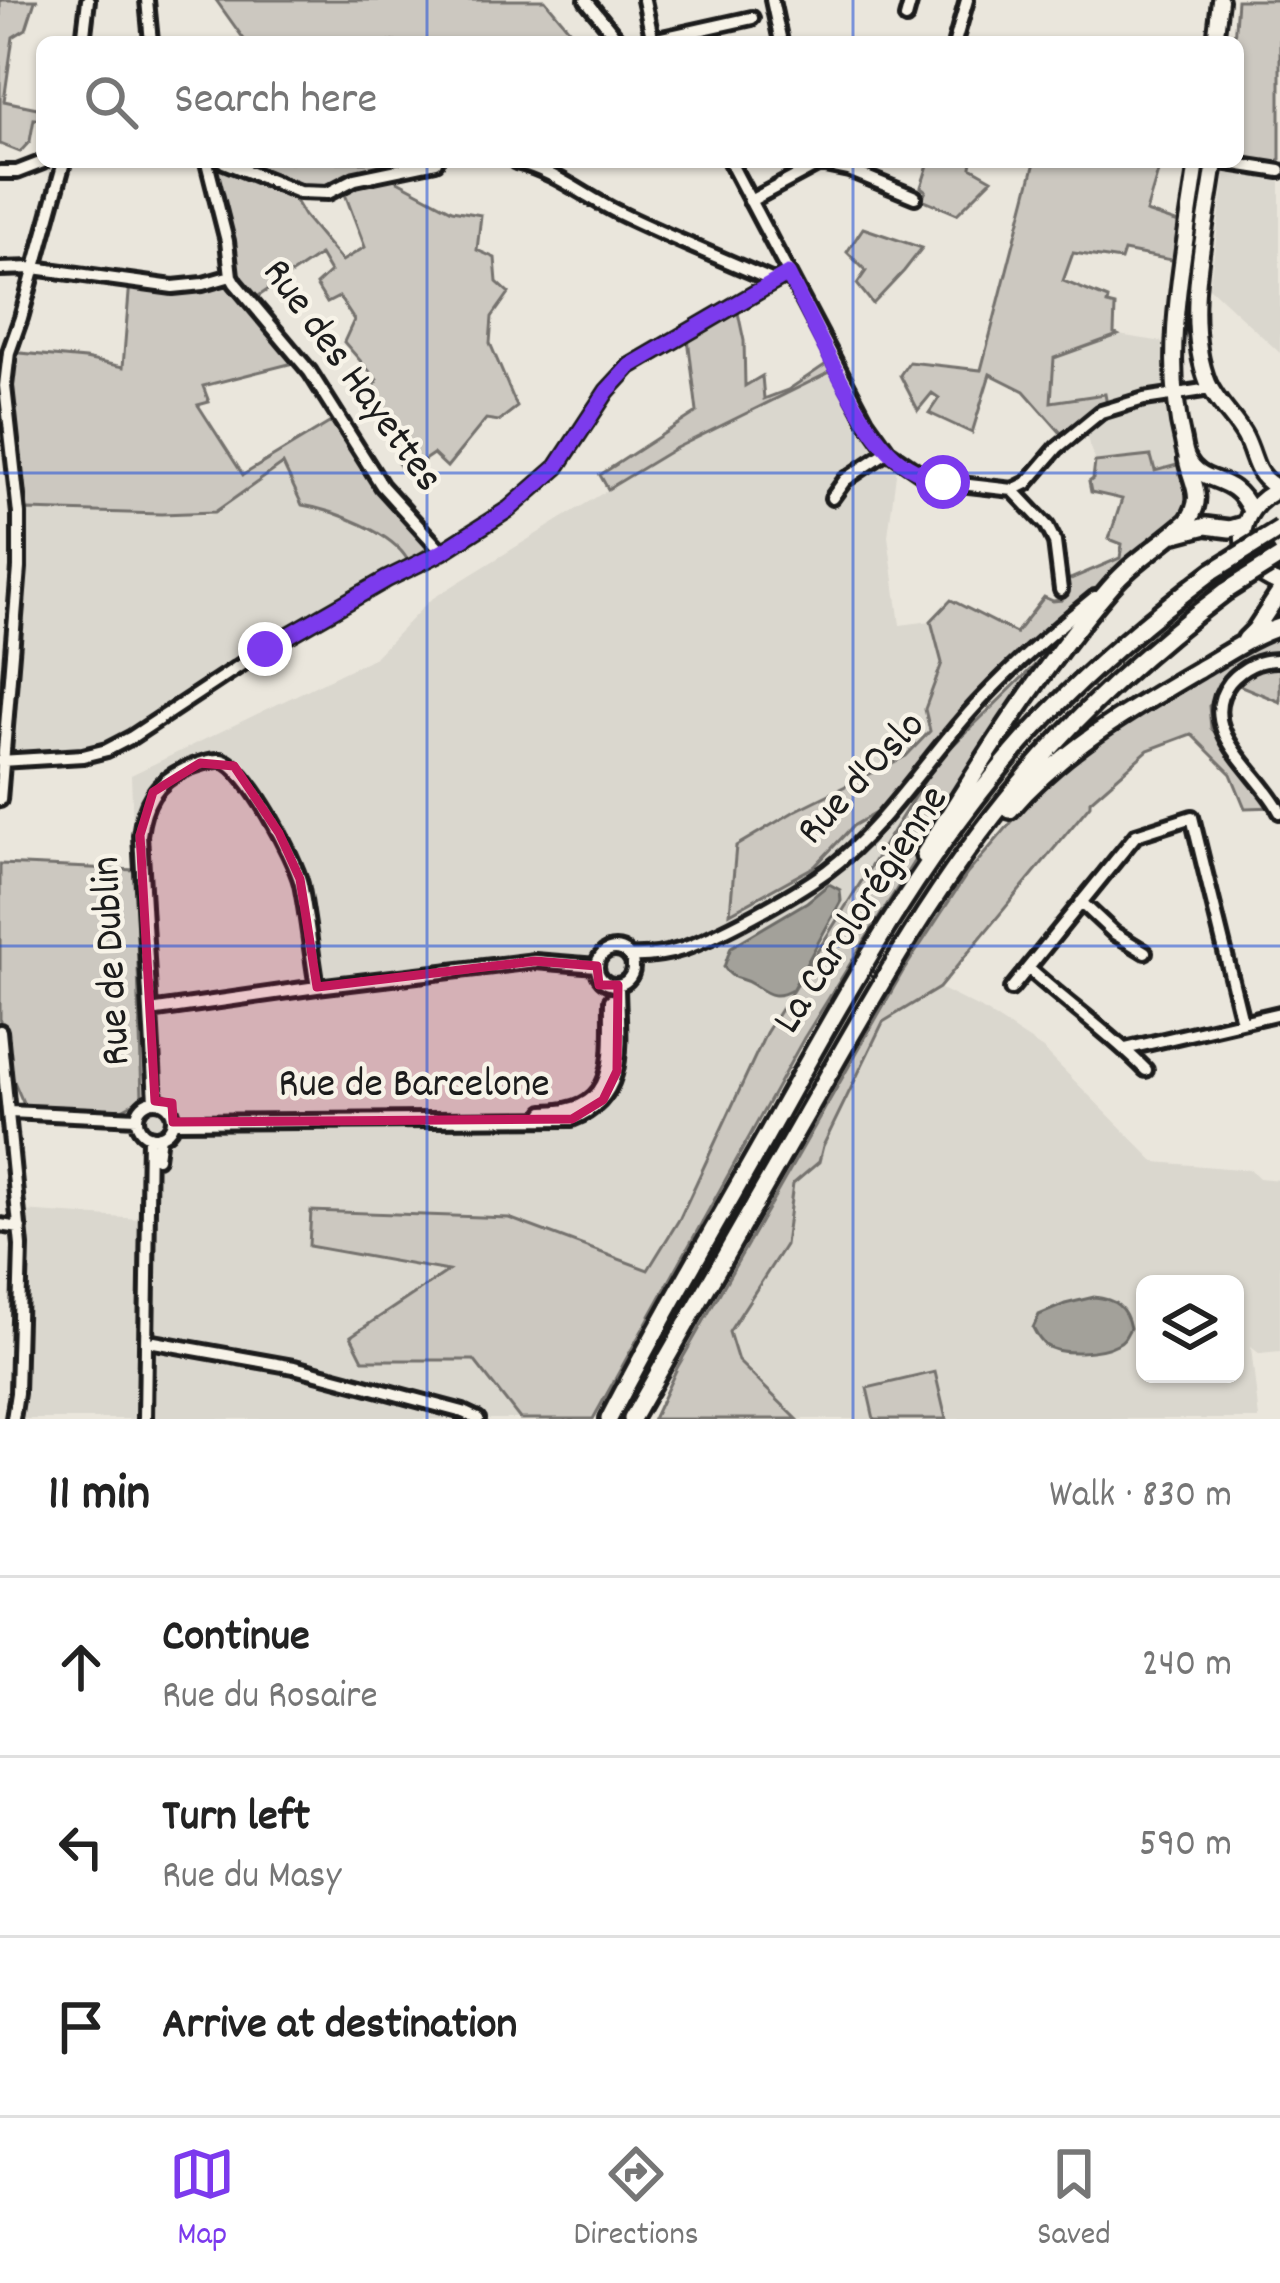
<!DOCTYPE html>
<meta charset="utf-8">
<style>
body{margin:0;font-family:Dekko,sans-serif;background:#f6f6f6;color:#222}
.controls{position:absolute;right:36px;bottom:36px;display:grid;overflow:hidden;border-radius:18px;box-shadow:0 3px 9px #0004}
.controls button{width:108px;height:108px;display:grid;place-items:center;padding:0;border:0;border-bottom:3px solid #e0e0e0;background:#fff;color:#222;font:60px sans-serif}
.stop{position:absolute;width:36px;height:36px;margin:-27px;border:9px solid #7c3aed;border-radius:50%;background:#fff}
.stop.end{background:#7c3aed;border-color:#fff;box-shadow:0 3px 12px #0008}
.list{margin:0;padding:0;list-style:none}
h2{display:flex;justify-content:space-between;align-items:center;height:156px;margin:0;padding:0 48px;font-size:51px}
h2 small{font-size:39px;font-weight:400;color:#767676}
.list li{display:grid;grid-template-columns:78px 1fr auto;gap:36px;align-items:center;box-sizing:border-box;height:180px;padding:0 48px;border-top:3px solid #e0e0e0}
.list b{display:block;font-size:45px;white-space:nowrap}
.list p{margin:0;font-size:39px;white-space:nowrap;color:#767676}
.list em{font-size:39px;font-style:normal;color:#767676}
.icon{flex:none;width:66px;height:66px;fill:none;stroke:currentColor;stroke-width:2;stroke-linecap:round;stroke-linejoin:round}
.map{position:relative;flex:none;width:1280px;height:1419px;overflow:hidden}
.search{position:absolute;background:#fff;box-shadow:0 3px 9px #0004;left:36px;right:36px;top:36px;height:132px;display:flex;align-items:center;gap:30px;box-sizing:border-box;padding:0 42px;border-radius:18px;color:#767676;font-size:45px}
.sheet{height:696px;background:#fff}
nav{display:flex;justify-content:space-around;align-items:center;box-sizing:border-box;height:168px;border-top:3px solid #e0e0e0;background:#fff;font-size:33px;color:#767676}
nav a{display:grid;justify-items:center;gap:6px}
nav .on{color:#7c3aed}
.map>svg:first-child{display:block}
</style>
<div class="map">
<svg width="1280" height="1419" viewBox="0 0 1280 1419">
<rect width="100%" height="100%" fill="#eae6dc"/>
<filter id="ink" filterUnits="userSpaceOnUse"><feTurbulence type="fractalNoise" baseFrequency=".00833" numOctaves="2"/><feDisplacementMap in="SourceGraphic" scale="24" xChannelSelector="R" yChannelSelector="G"/><feConvolveMatrix kernelMatrix="1 2 1 2 8 2 1 2 1" color-interpolation-filters="sRGB"/></filter>
<g filter="url(#ink)">
<path fill="#dad7ce" fill-rule="evenodd" d="M1226,169L1280,174V353L1209,287Z
M1118,335L1170,343L1184,463L1154,472L1150,456L1095,462L1084,429L1134,408L1136,411L1139,402L1107,410L1051,402L1054,357Z
M832,371L897,466L888,536L900,625L931,621L942,663L925,709L937,761L766,1033L680,1218L562,1419H11L23,1211L140,1219L142,1073L131,775L375,657L430,600L674,449Z
M284,464L302,505L330,510L401,548L411,567L142,724L99,752L3,761L27,510L210,515Z
M939,988L983,1010L1043,1049L1155,1162L1251,1170L1259,1178L1280,1180V1352L1260,1354L1251,1347L1259,1419H797L737,1361L729,1332L785,1245L793,1184L819,1162L823,1147L883,1022ZM1145,1284H1235V1374H1145Z"/>
<path fill="#ccc8c0" stroke="#74726e" stroke-width="3" fill-rule="evenodd" d="M0,0H38L35,1L26,29L13,37L4,101L42,109V120L34,119L30,141L20,152L0,144Z
M216,0H545L569,29L558,42H246Z
M1237,0H1280V175L1226,169V162H1238V42H1234Z
M207,162H439L352,184L390,177L452,210L481,215L477,250L495,258L497,282L509,293L492,317L490,343L517,407L499,421L486,419L447,467L433,454L405,473L396,460L406,448L396,431L385,428L371,395L377,380L344,342L354,320L339,297L327,303L316,285L330,272L320,255L254,299L301,361L203,386L209,402L198,405L243,475L339,417L387,491L434,544L408,561C394,533 333,510 302,505L283,464L215,512L161,514L28,510L19,514L5,386L9,352L85,359L123,367L130,281L230,276ZM342,186L365,247L342,261L304,216L288,189L299,192Z
M929,162H972L971,167L992,179L957,214L922,199L926,191L921,187Z
M1035,162H1161L1146,212L1185,225L1177,261L1124,251L1121,260L1073,253L1063,281L1108,299L1107,304L1115,306L1114,333L1118,335L1054,358L1051,402L1105,394L1107,405L1061,433L1024,391L990,374L972,433L929,413L939,398L932,393L918,410L900,375L909,362L981,370Z
M863,228L922,248L904,271L873,304L857,284L866,271L847,252Z
M737,308L744,341L745,386L762,376L764,399L788,390L832,360V371L674,449L608,489L600,475L697,412L688,338Z
M1151,456L1155,471L1184,463L1191,489L1187,515L1062,620L884,808L853,826L815,866L730,913L736,846L795,811L906,756L930,731L925,709L942,663L931,621L951,600L1016,633L1044,597L1053,601L1062,600L1069,592L1068,580L1120,558L1122,544L1109,539L1122,499L1091,492L1089,482L1093,479L1095,462Z
M1280,627V702L1232,682L1217,700L1209,706L1211,728L1256,776L1277,807L1245,808L1231,774L1191,734L1148,750L1090,801V805L939,988L883,1022L823,1146L819,1162L793,1184L785,1245L729,1332L738,1361L797,1419H653L677,1368L902,973L967,874L1040,789L1066,764L1235,649Z
M1038,662L804,1038L593,1419H520L474,1360H363L351,1336L448,1271L309,1246L311,1211L509,1218L648,1270L680,1218L766,1033L937,761Z
M0,864L135,870L142,1098L122,1109L25,1107L13,1079L0,1026Z
M935,1372L946,1419H874L867,1388Z"/>
<path fill="#a3a19a" stroke="#6d6c68" stroke-width="3" d="M829,884L840,890L841,901L792,990C774,1000 768,994 752,984C739,976 735,982 724,967L731,947L807,902Z
M1094,1297C1115,1299 1126,1307 1130,1328C1126,1335 1125,1340 1117,1344C1101,1353 1060,1356 1045,1345C1038,1339 1037,1335 1033,1328L1039,1315L1065,1304Z"/>
<g fill="none" stroke-linecap="round" stroke-linejoin="round">
<g stroke="#1c1c1c" stroke-width="20">
<path id="minor" d="M147,0L151,42
M586,0L620,42
M644,0L653,42
M772,0L781,42
M906,18L911,0
M653,40L752,18
M83,42L88,0
M955,42L967,0
M207,162L227,241L231,276L235,283L310,372L382,486L442,552
M224,162L299,192L328,193L355,179L436,162
M516,162C554,171 583,195 617,212C668,237 721,258 773,281
M730,162L866,420L888,451L920,473L943,482L1013,490L1027,483L1057,448L1101,412L1144,399L1210,389
M1222,162L1280,171
M820,164L849,170L915,197
M0,172H17L43,162
M750,201L821,163
M0,269L34,268L173,287L203,284L231,276
M1013,490L1047,526L1055,542L1061,590
M832,498L845,480L888,451
M1280,660C1260,659 1243,667 1230,682C1193,729 1261,773 1280,812
M0,761L83,756L107,750L132,737L265,649L387,579L442,552L509,509L557,467L607,391L630,366L788,274
M0,800L19,568V514L5,386L9,352L21,318L64,162
M1081,902L1114,933L1145,952
M597 967a18 18 0 1 1 36 0a18 18 0 1 1-36 0Z
M629,956C670,958 696,945 732,927C765,910 798,892 827,871C885,828 930,753 980,701C1015,664 1055,629 1095,597
M1028,968C1066,1003 1110,1033 1146,1070
M1011,989L1136,835L1192,817L1242,1021
M150,1011L317,987L535,961L597,966
M0,1031L21,1246L17,1393L13,1419
M1125,1049L1280,1013
M155,1101L140,835C144,804 155,782 185,769C196,765 209,759 221,760C246,764 295,859 301,884C308,918 311,953 317,987
M137 1119a18 18 0 1 1 36 0a18 18 0 1 1-36 0Z
M9,1112L137,1118
M544,1112C620,1112 610,1057 611,1000
M173,1122L572,1119C632,1096 618,1037 618,985
M157,1158L160,1136
M0,1225L20,1228
M154,1342L294,1367L463,1412L478,1419
M145,1419L149,1136"/>
</g>
<g stroke="#1c1c1c" stroke-width="22">
<path id="major" d="M1215,42L1220,0
M1197,162C1185,250 1161,354 1183,441C1184,447 1185,454 1188,459C1203,487 1233,472 1250,510
M1215,162C1206,230 1182,319 1208,383C1217,404 1235,418 1245,437C1257,461 1253,476 1280,489
M1280,489C1232,508 1229,568 1280,584"/>
</g>
<g stroke="#1c1c1c" stroke-width="24">
<path id="highway" d="M1176,534L1206,526L1230,529L1244,525
M1246,639L1255,630L1280,592
M1010,810C1064,747 1135,707 1205,666C1229,652 1254,635 1280,627
M924,855C981,763 1039,670 1110,588C1132,562 1162,544 1188,521C1205,496 1192,485 1187,459
M609,1419C659,1321 715,1227 769,1131C850,986 932,835 1048,714C1099,661 1154,615 1213,571
M632,1419C694,1311 755,1203 817,1095C878,987 940,878 1020,783C1081,710 1150,648 1226,591"/>
</g>
<use href="#minor" stroke="#f7f3e8" stroke-width="10"/>
<use href="#major" stroke="#f7f3e8" stroke-width="14"/>
<use href="#highway" stroke="#f7f3e8" stroke-width="15"/>
<g stroke="#1c1c1c" stroke-width="24" stroke-linecap="butt">
<path id="highway-bridge" d="M1213,571L1280,529
M1226,591L1280,557"/>
</g>
<use href="#highway-bridge" stroke="#f7f3e8" stroke-width="15"/>
</g>
</g>
<g fill="none" stroke-linecap="round" stroke-linejoin="round" filter="url(#ink)">
<path stroke="#7c3aed" stroke-width="15" d="M265,649L387,579L442,552L509,509L557,467L607,391L630,366L788,274C812,321 860,432 900,461C913,471 928,476 943,482"/>
</g>
<path fill="#c2185b" fill-opacity="0.2" stroke="#c2185b" stroke-width="9" stroke-linejoin="round" d="M200,763L234,766L279,833L300,879L317,987L535,961L597,966L599,985H618L617,1071L603,1100L572,1119L173,1122L172,1103L155,1101L140,835L153,792Z"/>
<path fill="none" stroke="#1d4ed8" stroke-width="3" stroke-opacity="0.55" d="M427,0V42M853,0V42M427,162V1419M853,162V1419M0,473H1280M0,946H1280"/>
<g text-anchor="middle" dominant-baseline="central" stroke-width="9" stroke-linejoin="round" paint-order="stroke">
<g font-size="42" fill="#1c1c1c" stroke="#f7f3e8">
<text transform="translate(350 377) rotate(54)">Rue des Hayettes</text>
<text transform="translate(863 780) rotate(-47)">Rue d'Oslo</text>
<text transform="translate(863 911) rotate(-57)">La Carolorégienne</text>
<text transform="translate(114 961) rotate(-93)">Rue de Dublin</text>
<text x="414" y="1087">Rue de Barcelone</text>
</g>
</g>
</svg>
<div class="controls">
<button><svg class="icon" aria-label="layers" viewBox="0 0 24 24"><path d="M12 4l9 5-9 5-9-5zM3 14l9 5 9-5"/></svg></button>
</div>
<div class="stop" style="left:943px;top:482px"></div>
<div class="stop end" style="left:265px;top:649px"></div>
<div class="search"><svg class="icon" aria-label="search" viewBox="0 0 24 24"><circle cx="10" cy="10" r="6"/><path d="M15 15l6 6"/></svg>Search here</div>
</div>
<section class="sheet">
<h2>11 min<small>Walk · 830 m</small></h2>
<ul class="list">
<li><svg class="icon" aria-label="ahead" viewBox="0 0 24 24"><path d="M12 20V5M6 11l6-6 6 6"/></svg><div><b>Continue</b><p>Rue du Rosaire</p></div><em>240 m</em></li>
<li><svg class="icon" aria-label="left" viewBox="0 0 24 24"><path d="M17 20v-9H6M10 6l-5 5 5 5"/></svg><div><b>Turn left</b><p>Rue du Masy</p></div><em>590 m</em></li>
<li><svg class="icon" aria-label="arrive" viewBox="0 0 24 24"><path d="M6 21V4h12l-3 4 3 4H6"/></svg><div><b>Arrive at destination</b></div></li>
</ul>
</section>
<nav>
<a class="on"><svg class="icon" aria-label="map" viewBox="0 0 24 24"><path d="M3 6l6-2 6 2 6-2v14l-6 2-6-2-6 2zM9 4v14M15 6v14"/></svg>Map</a>
<a><svg class="icon" aria-label="directions" viewBox="0 0 24 24"><path d="M12 3l9 9-9 9-9-9zM9 14v-3h6M13 9l2 2-2 2"/></svg>Directions</a>
<a><svg class="icon" aria-label="saved" viewBox="0 0 24 24"><path d="M7 4h10v16l-5-4-5 4z"/></svg>Saved</a>
</nav>
